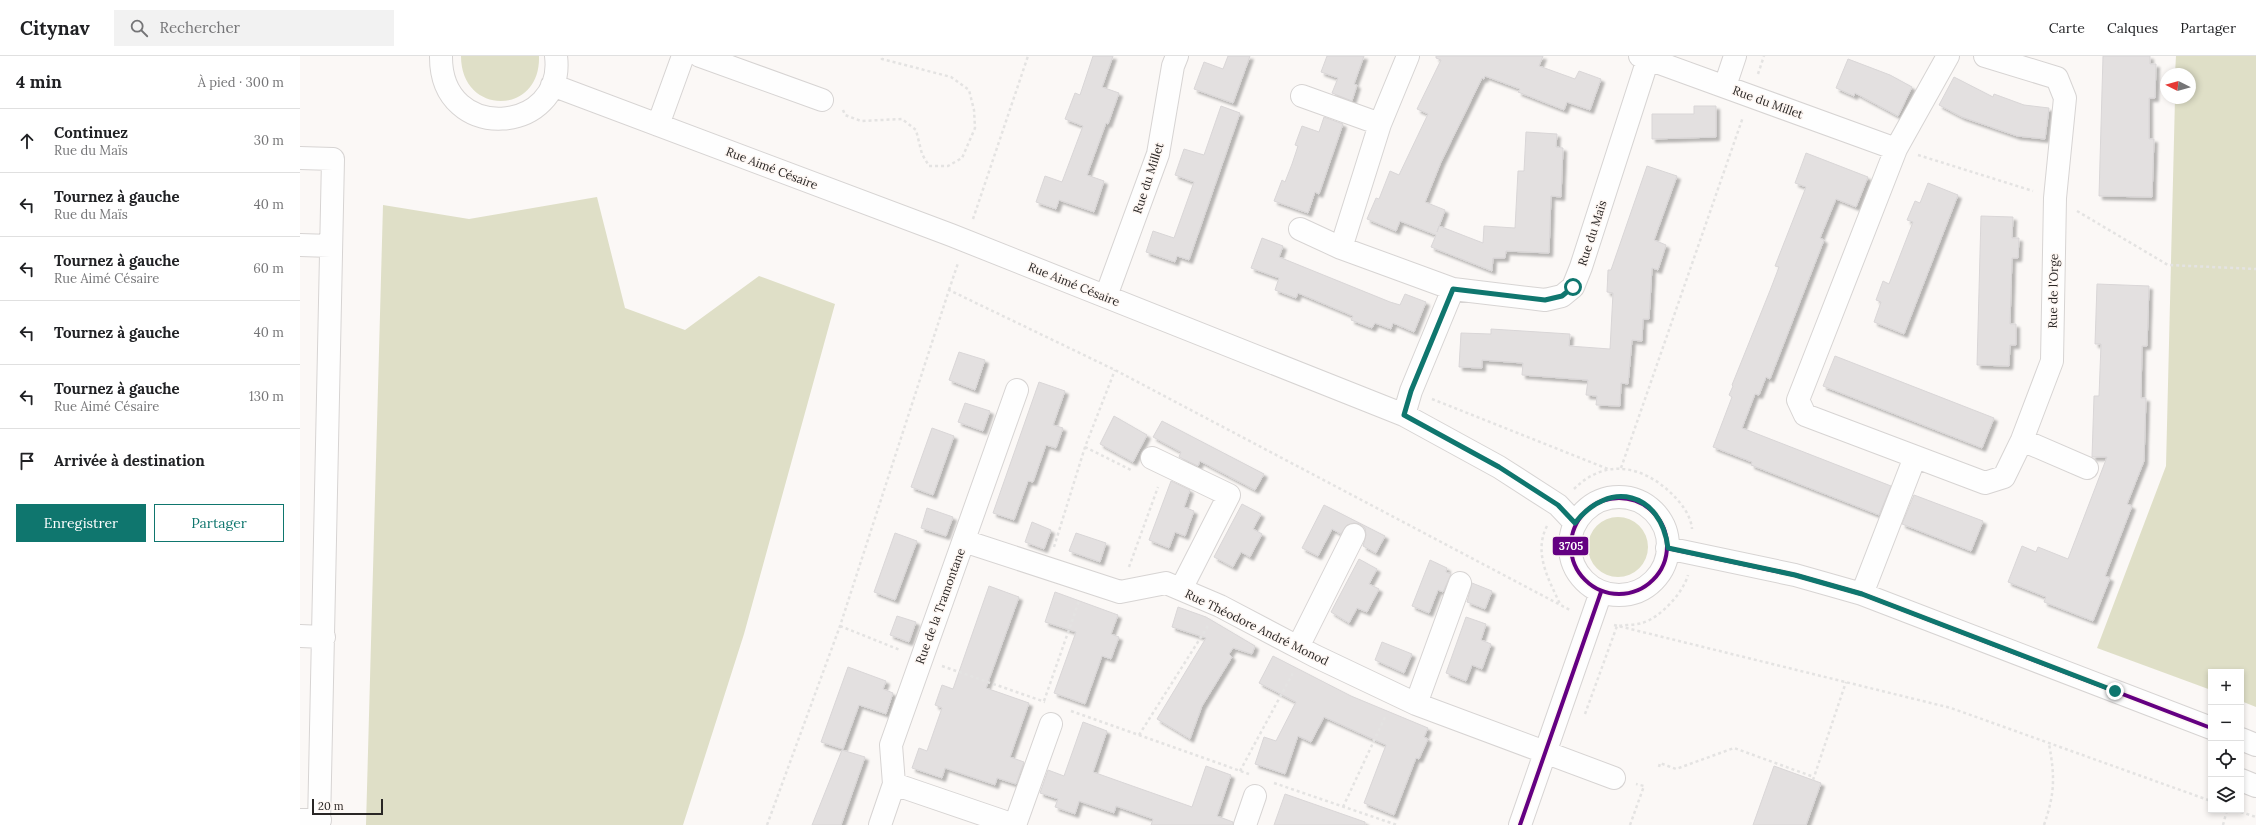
<!DOCTYPE html>
<html lang="fr">
<meta charset="utf-8">
<style>
body{margin:0;font-family:Lora,serif;background:#f2f2f2;color:#202124}
.controls{position:absolute;right:12px;bottom:12px;display:grid;overflow:hidden;border-radius:0px;box-shadow:0 2px 6px #0003}
.controls button{width:36px;height:36px;display:grid;place-items:center;padding:0;border:0;border-bottom:1px solid #e0e0e0;background:#fff;color:#202124;font:20px sans-serif}
.compass{position:absolute;left:1860px;top:12px;width:36px;height:36px;border-radius:50%;background:#fff;box-shadow:0 2px 6px #0003;rotate:276deg}
.scale{position:absolute;left:12px;bottom:10px;width:71px;box-sizing:border-box;padding-left:4px;border:2px solid #292625;border-top:0;font-size:11px;line-height:14px;white-space:nowrap;color:#292625;-webkit-text-stroke:3px #fef7f3;paint-order:stroke}
.stop{position:absolute;width:12px;height:12px;margin:-9px;border:3px solid #0f766e;border-radius:50%;background:#fff}
.stop.end{background:#0f766e;border-color:#fff;box-shadow:0 1px 4px #0008}
.list{margin:0;padding:0;list-style:none}
h2{display:flex;justify-content:space-between;align-items:center;height:52px;margin:0;padding:0 16px;font-size:17px}
h2 small{font-size:13px;font-weight:400;color:#757577}
.list li{display:grid;grid-template-columns:26px 1fr auto;gap:12px;align-items:center;box-sizing:border-box;height:64px;padding:0 16px;border-top:1px solid #e0e0e0}
.list b{display:block;font-size:15px;white-space:nowrap}
.list p{margin:0;font-size:13px;white-space:nowrap;color:#757577}
.list em{font-size:13px;font-style:normal;color:#757577}
.actions{display:flex;gap:8px;padding:12px 16px}
.actions a{flex:1;padding:9px 0;border:1px solid #0f766e;border-radius:0px;text-align:center;font-size:14px;color:#0f766e}
.actions .main{background:#0f766e;color:#fff}
.icon{flex:none;width:22px;height:22px;fill:none;stroke:currentColor;stroke-width:2;stroke-linecap:round;stroke-linejoin:round}
.map{position:relative;flex:none;width:1956px;height:769px;overflow:hidden}
header{display:flex;align-items:center;gap:24px;box-sizing:border-box;height:56px;padding:0 20px;background:#fff;border-bottom:1px solid #e0e0e0}
header strong{font-size:19px}
nav{display:flex;gap:22px;margin-inline-start:auto;font-size:14px}
.search{width:280px;height:36px;background:#f2f2f2;display:flex;align-items:center;gap:10px;box-sizing:border-box;padding:0 14px;border-radius:0px;color:#757577;font-size:15px}
main{display:flex}
aside{flex:1;background:#fff}
.map>svg:first-child{display:block}
</style>
<header>
<strong>Citynav</strong>
<div class="search"><svg class="icon" aria-label="search" viewBox="0 0 24 24"><circle cx="10" cy="10" r="6"/><path d="M15 15l6 6"/></svg>Rechercher</div>
<nav><a>Carte</a><a>Calques</a><a>Partager</a></nav>
</header>
<main>
<aside>
<h2>4 min<small>À pied · 300 m</small></h2>
<ul class="list">
<li><svg class="icon" aria-label="ahead" viewBox="0 0 24 24"><path d="M12 20V5M6 11l6-6 6 6"/></svg><div><b>Continuez</b><p>Rue du Maïs</p></div><em>30 m</em></li>
<li><svg class="icon" aria-label="left" viewBox="0 0 24 24"><path d="M17 20v-9H6M10 6l-5 5 5 5"/></svg><div><b>Tournez à gauche</b><p>Rue du Maïs</p></div><em>40 m</em></li>
<li><svg class="icon" aria-label="left" viewBox="0 0 24 24"><path d="M17 20v-9H6M10 6l-5 5 5 5"/></svg><div><b>Tournez à gauche</b><p>Rue Aimé Césaire</p></div><em>60 m</em></li>
<li><svg class="icon" aria-label="left" viewBox="0 0 24 24"><path d="M17 20v-9H6M10 6l-5 5 5 5"/></svg><div><b>Tournez à gauche</b></div><em>40 m</em></li>
<li><svg class="icon" aria-label="left" viewBox="0 0 24 24"><path d="M17 20v-9H6M10 6l-5 5 5 5"/></svg><div><b>Tournez à gauche</b><p>Rue Aimé Césaire</p></div><em>130 m</em></li>
<li><svg class="icon" aria-label="arrive" viewBox="0 0 24 24"><path d="M6 21V4h12l-3 4 3 4H6"/></svg><div><b>Arrivée à destination</b></div></li>
</ul>
<div class="actions"><a class="main">Enregistrer</a><a>Partager</a></div>
</aside>
<div class="map">
<svg width="1956" height="769" viewBox="0 0 1956 769">
<defs>
<filter id="shadow"><feDropShadow dx="3.5" dy="3.5" stdDeviation="1" flood-color="#0004"/></filter>
</defs>
<rect width="100%" height="100%" fill="#fbf8f6"/>
<path fill="#dfdfc7" d="M161,0H239C241,60 161,60 161,0Z
M1876,0H1956V651L1941,645V616H1911V634L1797,592L1866,410L1875,42H1890V18H1875Z
M297,141L325,252L385,274L459,220L535,248L444,578L383,769H66L83,149L169,163Z
M1288 491a30 30 0 1 1 60 0a30 30 0 1 1-60 0Z"/>
<path fill="#e3e0e0" stroke="#d9d6d7" filter="url(#shadow)" d="M793,0H813L802,31L819,37L808,68L806,67L787,119L804,125L794,156L759,144L756,153L736,146L745,120L762,126L783,70L765,63L775,37L780,39Z
M928,0H950L933,47L894,33L904,6L923,13Z
M1027,0H1064L1054,28L1057,29L1052,45L1032,37L1038,22L1021,16Z
M1136,0H1243L1239,10L1275,23L1279,15L1301,23L1290,54L1267,46L1264,54L1218,36L1220,33L1185,20L1184,23L1182,22L1141,106L1125,146L1145,154L1137,176L1139,170L1183,187L1184,170L1215,172L1218,115H1224L1226,76L1257,78L1256,91L1263,92L1261,141L1251,140L1249,197L1206,195L1205,202H1193L1192,215L1131,191L1136,179L1100,165L1096,175L1067,163L1076,142L1079,143L1090,115L1099,119L1128,58L1117,53L1141,4L1136,2Z
M1803,0H1850V8H1856L1855,42H1849V83H1854L1852,141L1799,140Z
M1548,3L1590,19L1612,31L1598,60L1555,37L1554,40L1536,32Z
M1654,21L1693,41L1694,38L1724,49L1749,52L1745,83L1717,80L1662,61L1639,49Z
M921,50L940,57L889,204L877,200L875,206L846,196L853,175L874,182L894,126L875,119L884,93L904,99Z
M1394,50H1416V81L1352,83V58H1394Z
M1024,61L1043,68L1019,138L1015,136L1008,157L974,145L982,124L985,126L992,108L998,90L995,89L1002,70L1019,76Z
M1506,97L1568,121L1556,151L1536,143L1520,182L1524,184L1470,323L1466,321L1459,339L1455,338L1442,372L1591,430L1579,459L1451,409L1452,406L1413,391L1432,341L1429,339L1433,330L1432,329L1471,232L1479,211L1475,210L1506,131L1495,127Z
M1347,110L1377,120L1354,184L1366,189L1358,214L1352,212L1349,263H1343L1342,285L1332,284L1328,328L1321,327L1320,350L1296,349L1297,340L1286,339L1288,324L1222,319L1223,307L1182,304V312L1159,311L1161,277L1191,278V273L1270,278L1269,290L1310,293L1313,237L1307,236L1308,214H1311Z
M1628,127L1658,139L1604,278L1574,266L1581,246L1576,244L1583,225L1589,228L1613,166L1607,164L1615,145L1620,147Z
M1681,160L1713,161L1712,182H1719L1718,202H1712L1710,268H1716V289H1710L1709,310L1677,309Z
M962,182L983,190L979,201L1090,246L1100,249L1105,238L1126,246L1114,276L1093,267L1091,273L1075,267L1072,272L1051,264L1053,260L998,237L996,242L975,234L979,222L951,212Z
M1797,228L1849,230L1847,290H1842L1841,342H1846L1844,405L1827,448L1832,450L1805,520L1810,522L1793,565L1744,546L1746,541L1708,526L1722,490L1736,496L1738,491L1768,503L1807,401H1792L1794,340H1799L1801,288H1795Z
M659,296L685,304L675,334L649,324Z
M1535,300L1694,362L1682,392L1523,330Z
M739,326L765,335L753,369L763,372L756,392L746,389L733,426L728,425L714,464L693,457Z
M665,347L690,355L683,375L658,366Z
M814,360L847,379L833,406L800,388Z
M862,365L964,418L955,434L900,405L898,410L879,401L881,396L853,381Z
M632,372L654,380L633,439L611,431Z
M871,425L890,434L884,451L894,455L885,480L875,476L869,492L849,484Z
M1614,439L1683,465L1671,495L1602,468Z
M942,448L961,458L953,473L962,478L950,501L941,496L933,511L914,501Z
M1024,449L1085,480L1076,497L1063,490L1066,479L1065,472L1060,468L1054,467L1047,469L1041,478L1032,473L1018,500L1002,492Z
M627,452L653,461L646,480L621,472Z
M732,466L751,474L744,493L725,486Z
M595,477L617,485L595,544L574,536Z
M776,477L806,487L800,506L769,495Z
M1059,503L1077,513L1069,528L1079,533L1067,556L1057,552L1049,567L1031,556Z
M1130,504L1147,512L1146,516L1151,518L1143,536L1138,534L1129,557L1112,550Z
M1172,527L1192,535L1185,553L1167,546Z
M689,530L719,541L686,632L729,647L710,701L724,706L716,728L697,722L695,729L645,712L642,722L612,712L619,692L627,695L642,652L635,649L642,629L653,633Z
M755,536L818,559L811,578L819,581L811,603L802,600L785,648L754,637L776,576L745,566Z
M878,551L906,561L955,590L952,598L933,592L929,598L932,601L902,650L890,683L857,663L906,582L872,571Z
M597,560L616,566L609,586L590,579Z
M1166,561L1186,568L1181,584L1191,588L1182,613L1172,609L1166,625L1146,617Z
M1082,586L1112,598L1104,617L1075,604Z
M973,600L1051,640L1128,672L1124,681L1128,683L1119,703L1116,702L1094,759L1064,747L1086,689L1024,661L1011,686L998,680L985,718L955,708L964,681L976,685L996,646L959,627Z
M548,611L586,625L583,633L593,637L586,658L559,649L543,693L521,686Z
M783,666L807,675L793,716L824,727L892,751L906,710L931,719L917,760L933,766V769H851L853,763L816,750L814,757L779,745L775,758L755,751L758,743L740,737L748,714L764,720Z
M542,694L565,701L541,769H512Z
M1474,710L1521,727L1506,769H1453Z
M985,738L1065,766V769H974Z"/>
<g fill="none" stroke-linecap="round" stroke-linejoin="round">
<g stroke="#d7d4d3" stroke-width="24">
<path id="minor" d="M141,0C140,89 266,78 256,0
M400,0L522,44
M1108,0L1080,68L1041,192L1153,233L1245,244L1262,240L1273,231L1281,211L1348,3
M1340,0L1596,93
M1648,0L1596,93L1498,344L1505,359L1685,427L1704,421L1722,384L1752,305L1755,142L1765,42L1757,22L1685,0
M252,29L651,179L1104,359L1199,411L1258,449L1275,467
M1425,30L1435,0
M1002,40L1080,68
M358,69L383,0
M0,102L33,103L19,769
M1000,173L1041,192
M0,189L31,190
M806,240L858,98L873,10L877,0
M1104,359L1111,335L1153,233
M1722,384L1787,412
M852,402L929,439L881,533
M1270 490a49 49 0 1 1 98 0a49 49 0 1 1-98 0Z
M664,485L820,536L866,527L920,550L1015,600L1116,648L1314,722
M1367,492L1495,519L1562,538L1911,672
M1562,538L1615,401
M0,580L24,581
M998,591L1054,479
M1116,648L1160,527
M1941,683L1956,689
M1941,724L1956,730
M594,728L714,769
M0,764H20
M580,769L594,728L591,689L717,334
M715,769L751,668
M945,769L955,740
M1220,769L1301,536"/>
</g>
<path stroke="#e4e3e2" stroke-width="2.5" stroke-dasharray="3 3" stroke-linecap="butt" d="M1458,18L1464,0
M543,54L545,59L561,65L602,63L616,74L622,98L629,110H648L662,102L675,72L674,54L669,34L651,21L582,3L580,0
M1618,99L1733,135
M1777,155L1868,209L1956,213
M673,163L728,0
M649,234L658,207
M1132,343L1308,413
M785,391L831,414
M1321,412L1443,61
M1274,433C1306,401 1344,410 1373,439C1382,448 1391,460 1392,473
M1247,470C1233,497 1249,524 1260,548
M754,491L785,391L815,314
M829,511L858,431
M1314,569L1651,652L1911,745
M540,570L600,594
M642,610L745,646
M744,645L779,545
M771,655L949,718
M1285,658L1317,570C1325,569 1335,569 1342,567C1360,562 1383,537 1388,519
M839,679L908,570
M1359,711L1360,707L1376,713L1434,692L1514,721
M940,715L994,615
M1513,724L1546,626
M974,727L1097,769
M1043,751L1086,659
M1935,754L1956,761
M467,769L540,570L649,234L815,314L1270,554
M1330,769L1344,730L1336,728
M1744,769C1755,737 1755,721 1749,688
M1923,769L1927,754"/>
<use href="#minor" stroke="#fefefe" stroke-width="22"/>
<g stroke="#fef7f3" stroke-width="7">
<path id="bus-1" d="M1271 490a48 48 0 1 1 96 0a48 48 0 1 1-96 0Z
M1367,492L1495,519L1562,538L1911,672
M1220,769L1301,536"/>
</g>
<use href="#bus-1" stroke="#640082" stroke-width="4"/>
</g>
<g fill="none" stroke-linecap="round" stroke-linejoin="round">
<path stroke="#0f766e" stroke-width="5" d="M1273,231L1262,240L1245,244L1153,233L1111,335L1104,359L1199,411L1258,449L1275,467C1309,423 1361,436 1368,492L1495,519L1562,538L1815,635"/>
</g>
<g text-anchor="middle" dominant-baseline="central" stroke-width="3" stroke-linejoin="round" paint-order="stroke">
<g font-size="12" fill="#292625" stroke="#fef7f3">
<text transform="translate(1468 46) rotate(20)">Rue du Millet</text>
<text transform="translate(472 112) rotate(21)">Rue Aimé Césaire</text>
<text transform="translate(848 122) rotate(-72)">Rue du Millet</text>
<text transform="translate(1292 177) rotate(-72)">Rue du Maïs</text>
<text transform="translate(774 228) rotate(22)">Rue Aimé Césaire</text>
<text transform="translate(1753 235) rotate(-89)">Rue de l'Orge</text>
<text transform="translate(640 550) rotate(-70)">Rue de la Tramontane</text>
<text transform="translate(957 571) rotate(26)">Rue Théodore André Monod</text>
</g>
</g>
<rect stroke="#fef7f3" stroke-width="1.5" x="1252" y="480" width="37" height="20" rx="4" fill="#640082"/>
<g font-size="11" text-anchor="middle" font-weight="bold" fill="#fff">
<text x="1271" y="494">3705</text>
</g>
</svg>
<div class="controls">
<button>+</button>
<button>−</button>
<button><svg class="icon" aria-label="locate" viewBox="0 0 24 24"><circle cx="12" cy="12" r="6"/><path d="M12 2v4M12 18v4M2 12h4M18 12h4"/></svg></button>
<button><svg class="icon" aria-label="layers" viewBox="0 0 24 24"><path d="M12 4l9 5-9 5-9-5zM3 14l9 5 9-5"/></svg></button>
</div>
<svg class="compass" viewBox="-18 -18 36 36"><path d="M0-13l5 13h-10z" fill="#e53935"/><path d="M0 13l5-13h-10z" fill="#757577"/></svg>
<div class="scale">20 m</div>
<div class="stop" style="left:1273px;top:231px"></div>
<div class="stop end" style="left:1815px;top:635px"></div>
</div>
</main>
